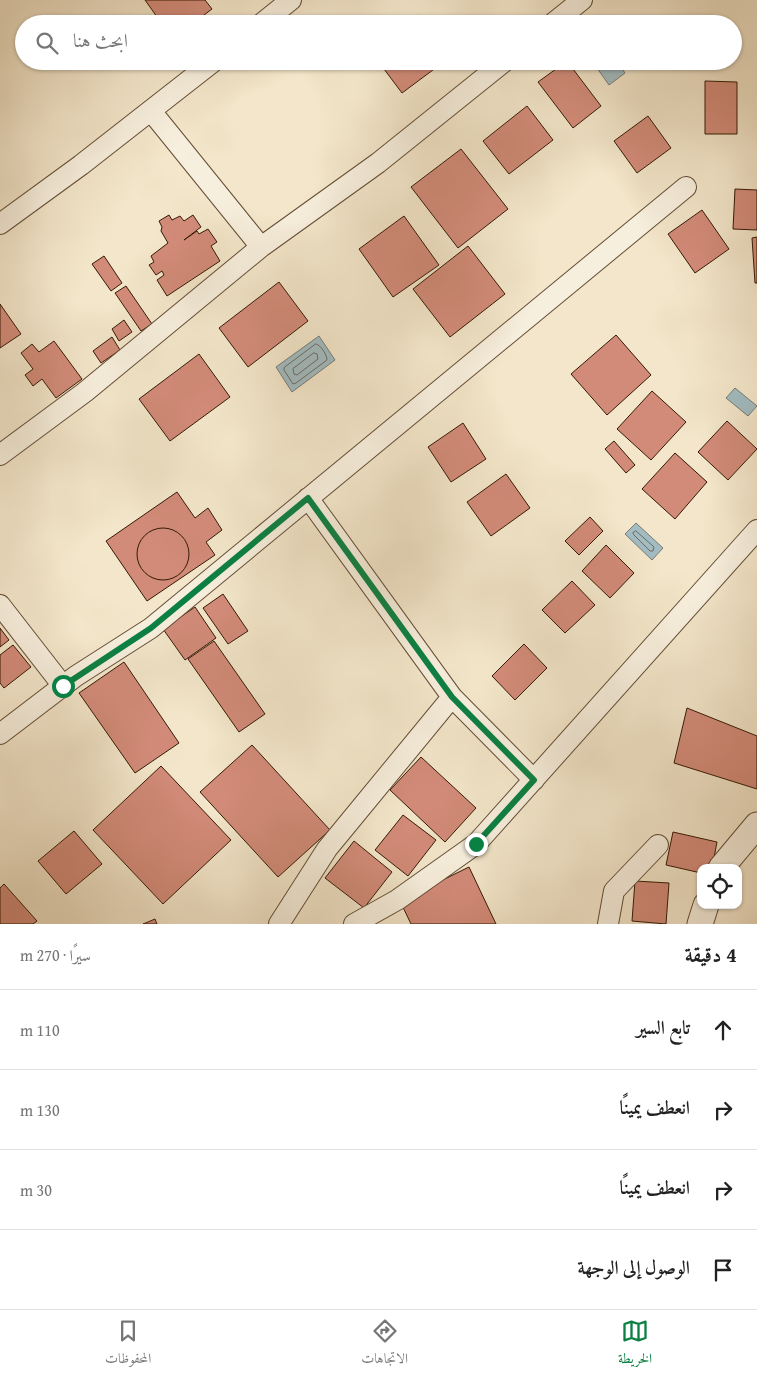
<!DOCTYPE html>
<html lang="ar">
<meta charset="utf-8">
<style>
body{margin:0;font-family:"Gentium Book Plus",Amiri,serif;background:#f2f2f2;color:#222;direction:rtl}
.controls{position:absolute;right:15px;bottom:15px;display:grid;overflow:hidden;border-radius:10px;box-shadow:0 1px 4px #0004}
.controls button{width:45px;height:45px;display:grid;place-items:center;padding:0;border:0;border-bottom:1px solid #e0e0e0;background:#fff;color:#222;font:25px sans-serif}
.stop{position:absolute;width:15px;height:15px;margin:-11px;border:4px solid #0b8043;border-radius:50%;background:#fff}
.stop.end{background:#0b8043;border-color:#fff;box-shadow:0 1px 5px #0008}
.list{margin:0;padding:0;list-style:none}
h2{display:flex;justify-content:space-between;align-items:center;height:65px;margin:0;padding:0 20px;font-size:21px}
h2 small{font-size:16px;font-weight:400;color:#767676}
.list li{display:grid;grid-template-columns:32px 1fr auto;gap:15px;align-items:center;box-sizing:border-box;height:80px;padding:0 20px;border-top:1px solid #e0e0e0}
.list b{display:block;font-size:19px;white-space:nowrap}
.list em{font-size:16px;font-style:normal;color:#767676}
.icon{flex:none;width:28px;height:28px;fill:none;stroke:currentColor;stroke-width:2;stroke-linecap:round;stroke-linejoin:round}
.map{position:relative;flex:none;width:757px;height:924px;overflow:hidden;direction:ltr}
.search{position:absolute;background:#fff;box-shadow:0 1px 4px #0004;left:15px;right:15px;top:15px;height:55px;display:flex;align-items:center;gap:12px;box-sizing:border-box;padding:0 18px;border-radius:28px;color:#767676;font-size:19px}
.sheet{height:385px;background:#fff}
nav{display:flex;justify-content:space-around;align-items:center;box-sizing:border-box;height:70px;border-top:1px solid #e0e0e0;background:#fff;font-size:14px;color:#767676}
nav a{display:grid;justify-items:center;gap:2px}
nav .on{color:#0b8043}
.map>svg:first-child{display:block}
</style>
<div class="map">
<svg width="757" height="924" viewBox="0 0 757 924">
<rect width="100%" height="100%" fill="#f3e6ca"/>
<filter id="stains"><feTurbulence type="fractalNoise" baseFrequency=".004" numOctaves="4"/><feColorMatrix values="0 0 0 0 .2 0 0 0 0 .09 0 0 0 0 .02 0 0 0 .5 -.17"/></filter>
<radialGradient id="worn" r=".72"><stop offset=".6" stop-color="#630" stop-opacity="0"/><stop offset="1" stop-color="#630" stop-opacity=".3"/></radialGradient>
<path fill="#a2bcc2" stroke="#767b76" d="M592,61H617L625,73L609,85Z
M319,336L335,360L292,392L276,367Z
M735,388L757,406L748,416L726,398Z
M636,523L663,548L652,560L625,534Z"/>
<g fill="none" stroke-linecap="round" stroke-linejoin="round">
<path stroke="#6c6b63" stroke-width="1" d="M316,344C321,345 327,355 327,360L296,383L293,384L284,370V368Z
M314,353L317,354L318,359L297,375L294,374L293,369Z
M636,531L654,547L653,551H650L634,535L633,533Z"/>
</g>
<path fill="#d28b79" stroke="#351a04" d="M145,0H205L212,9L192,24H162Z
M418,15L424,24H406Z
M378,61H445L402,93Z
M567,61L601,106L573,128L538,82Z
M705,81L737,82V134H705Z
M527,106L553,140L509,174L483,141Z
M648,116L671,148L637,173L614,141Z
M461,149L508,209L458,248L411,187Z
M735,189L757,190V230L733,229Z
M702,210L729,249L695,273L668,234Z
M169,215L172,220L180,216L184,221L193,215L201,227L184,240L197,231L199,234L208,229L217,242L211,246L220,261L167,296L157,280L164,275L162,271L156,275L149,265L154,262L151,256L168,243L161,231L162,227L159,221Z
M404,216L439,265L393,297L359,249Z
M757,237V283H755L752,238Z
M468,246L505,294L450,337L413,289Z
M104,256L122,283L111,291L92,264Z
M279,282L308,321L248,367L219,328Z
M126,286L152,324L141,331L115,293Z
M0,304L21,334L0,348Z
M124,320L132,332L119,341L112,329Z
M616,335L651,375L607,415L571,374Z
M112,337L120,350L101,363L93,351Z
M54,341L82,379L56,398L42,379L33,386L25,375L33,369L21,353L32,344L39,352Z
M199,354L230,397L170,441L139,399Z
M652,391L686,422L651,460L617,429Z
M727,421L757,449L728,480L698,452Z
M463,423L486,459L451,482L428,447Z
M614,441L635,465L626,473L605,449Z
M675,453L707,482L675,519L642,489Z
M506,474L530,508L491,536L467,502Z
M177,492L195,518L208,508L222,530L206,542L215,555L147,601L106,541Z
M590,517L603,531L579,555L565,541Z
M137 554a26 26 0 1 1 52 0a26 26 0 1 1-52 0Z
M606,545L634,573L610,598L582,571Z
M572,581L595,605L565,633L542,610Z
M223,594L248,631L228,644L203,608Z
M195,607L216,638L185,660L163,629Z
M0,628L9,640L0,647Z
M214,641L265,714L239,732L188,659Z
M524,644L547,668L515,700L492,676Z
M13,645L31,667L4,688L0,683V655Z
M124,662L179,743L135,773L79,693Z
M687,708L757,736V789L674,763Z
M252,745L330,830L278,877L200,792Z
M421,757L476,808L445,842L390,790Z
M161,766L231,840L163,904L93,830Z
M403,815L436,840L408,876L375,850Z
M74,831L102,864L66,894L38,861Z
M673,832L717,842L712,868H701V873L666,865Z
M354,841L392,872L364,908L325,878Z
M469,867L496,924H411L400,901Z
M635,881L669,883L666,924L632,921Z
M4,884L37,921L33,924H0V888Z
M155,919L157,924H143Z"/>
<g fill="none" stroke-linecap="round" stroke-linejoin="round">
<g stroke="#644d36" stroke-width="22">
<path id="minor" d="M261,24L291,0
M552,24L582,0
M151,111L261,247L378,163L505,61
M0,224L81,165L214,61
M0,455L85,392L261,247
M308,498L452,697
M0,605L63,686
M0,734L76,676L151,628L686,187
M279,924L327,849L452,697L534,780
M354,924L397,900L476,844L757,530
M608,924L614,891L658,845"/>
</g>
<g stroke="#644d36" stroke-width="27">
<path id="tertiary" d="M721,868L757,825
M700,924L706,905"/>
</g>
<use href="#minor" stroke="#f7efdd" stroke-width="20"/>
<use href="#tertiary" stroke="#f7efdd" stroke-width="25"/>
</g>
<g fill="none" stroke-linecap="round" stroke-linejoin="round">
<path stroke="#0b8043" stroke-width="6" d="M63,686L151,628L308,498L452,697L534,780L476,844"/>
</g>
<rect width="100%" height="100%" filter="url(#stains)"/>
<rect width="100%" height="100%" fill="url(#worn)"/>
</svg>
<div class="controls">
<button><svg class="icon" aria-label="locate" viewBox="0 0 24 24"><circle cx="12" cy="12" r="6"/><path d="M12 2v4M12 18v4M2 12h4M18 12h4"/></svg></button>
</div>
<div class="stop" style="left:63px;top:686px"></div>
<div class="stop end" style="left:476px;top:844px"></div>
<div class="search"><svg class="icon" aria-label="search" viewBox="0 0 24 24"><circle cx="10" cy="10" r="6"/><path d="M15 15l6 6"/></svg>ابحث هنا</div>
</div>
<section class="sheet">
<h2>4 دقيقة<small>سيرًا · 270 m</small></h2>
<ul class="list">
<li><svg class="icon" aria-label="ahead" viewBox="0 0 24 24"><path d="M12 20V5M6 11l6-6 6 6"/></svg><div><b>تابع السير</b></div><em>110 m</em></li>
<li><svg class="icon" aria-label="right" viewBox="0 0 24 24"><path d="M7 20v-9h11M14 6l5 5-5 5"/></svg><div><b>انعطف يمينًا</b></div><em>130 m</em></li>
<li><svg class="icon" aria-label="right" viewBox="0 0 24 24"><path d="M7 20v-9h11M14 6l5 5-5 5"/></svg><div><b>انعطف يمينًا</b></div><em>30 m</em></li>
<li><svg class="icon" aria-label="arrive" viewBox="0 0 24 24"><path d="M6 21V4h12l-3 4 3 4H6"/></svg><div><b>الوصول إلى الوجهة</b></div></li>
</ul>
</section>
<nav>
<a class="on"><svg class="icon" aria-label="map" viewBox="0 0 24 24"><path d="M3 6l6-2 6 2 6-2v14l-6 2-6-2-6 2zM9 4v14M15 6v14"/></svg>الخريطة</a>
<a><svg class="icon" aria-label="directions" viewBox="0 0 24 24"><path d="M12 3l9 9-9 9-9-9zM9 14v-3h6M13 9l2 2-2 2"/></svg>الاتجاهات</a>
<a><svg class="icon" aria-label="saved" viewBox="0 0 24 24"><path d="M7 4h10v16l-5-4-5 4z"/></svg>المحفوظات</a>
</nav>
